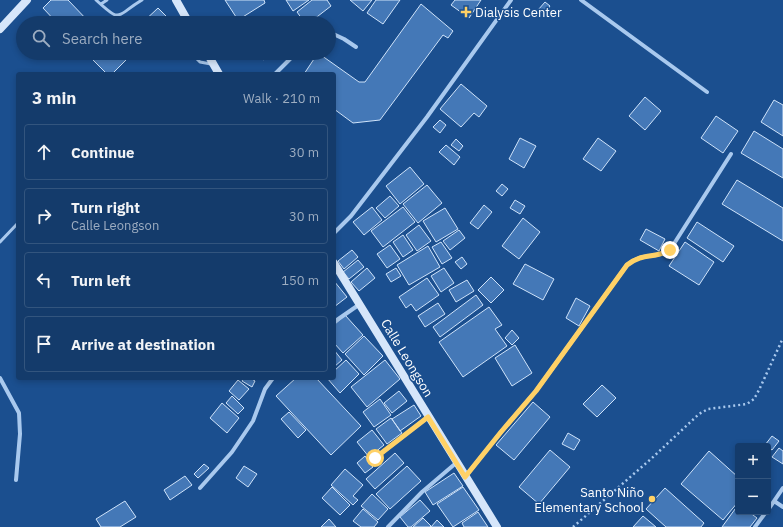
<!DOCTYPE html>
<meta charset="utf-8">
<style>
body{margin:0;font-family:"IBM Plex Sans",sans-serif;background:#1d4271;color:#f1f3f6}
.controls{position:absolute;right:12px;bottom:12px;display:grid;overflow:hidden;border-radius:4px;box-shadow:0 2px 6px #0003}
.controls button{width:36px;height:36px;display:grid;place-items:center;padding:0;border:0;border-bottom:1px solid #33557e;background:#143b6b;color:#f1f3f6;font:20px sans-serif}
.stop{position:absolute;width:12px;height:12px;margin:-9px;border:3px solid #ffd166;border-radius:50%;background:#fff}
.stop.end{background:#ffd166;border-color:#fff;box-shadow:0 1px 4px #0008}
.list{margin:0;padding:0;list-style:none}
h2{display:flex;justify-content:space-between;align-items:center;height:52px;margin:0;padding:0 16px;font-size:17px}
h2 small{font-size:13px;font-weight:400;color:#9dadc1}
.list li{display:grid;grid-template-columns:26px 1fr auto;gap:12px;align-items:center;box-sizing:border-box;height:56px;margin:0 8px 8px;padding:0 8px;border:1px solid #33557e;border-radius:4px}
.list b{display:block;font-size:15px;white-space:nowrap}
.list p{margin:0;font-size:13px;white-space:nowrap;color:#9dadc1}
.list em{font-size:13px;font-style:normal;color:#9dadc1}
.icon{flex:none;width:22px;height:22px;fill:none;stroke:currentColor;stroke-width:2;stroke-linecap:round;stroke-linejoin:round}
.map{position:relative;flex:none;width:783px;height:527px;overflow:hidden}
.search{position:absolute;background:#143b6b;box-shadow:0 2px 6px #0003;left:16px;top:16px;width:320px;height:44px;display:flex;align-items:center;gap:10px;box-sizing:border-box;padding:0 14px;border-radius:22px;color:#9dadc1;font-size:15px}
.panel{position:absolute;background:#143b6b;box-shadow:0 2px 6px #0003;left:16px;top:72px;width:320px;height:308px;border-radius:4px}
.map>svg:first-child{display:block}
</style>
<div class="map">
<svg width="783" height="527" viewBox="0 0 783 527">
<rect width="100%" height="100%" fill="#1b4f8f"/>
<path fill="#4478b7" stroke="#cfe3fa" d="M51,0H68L90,23H57L43,8Z
M225,0H264L265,3L238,20Z
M286,0H309L293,11Z
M312,0H327L331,6L309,23H305L297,12Z
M350,0H372L363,11Z
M376,0H400L383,24L367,13Z
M455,0H481L469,18L451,5Z
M545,2L550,6L544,14L538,10Z
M421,4L453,31L448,38L443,35L380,120L353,123L334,109V74H304L318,53L359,82H365Z
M158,8L168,18L164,23H142Z
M86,53H133L112,74H107Z
M259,53H273L263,60Z
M461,84L487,106L479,117L474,113L461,127L440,109Z
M645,97L661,111L645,130L629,116Z
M774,100L783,105V136L761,122Z
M716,116L738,131L723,153L701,138Z
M440,120L446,125L440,133L433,127Z
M754,131L783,149V178L741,153Z
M520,138L536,146L524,168L509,159Z
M598,138L616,151L601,171L583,159Z
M456,139L463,146L459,151L451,145Z
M446,145L460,157L454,165L439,152Z
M410,167L424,184L400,204L386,186Z
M737,180L783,208V241L722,204Z
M502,184L508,189L502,196L496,191Z
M427,185L442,203L418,223L403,204Z
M390,196L399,206L385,218L376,208Z
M515,200L525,206L520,214L510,208Z
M484,205L492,212L478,229L470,223Z
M372,207L382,220L364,235L353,222Z
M403,207L415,222L383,247L371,231Z
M445,208L458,229L436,242L423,221Z
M523,218L540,232L519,259L502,246Z
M697,222L734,246L723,262L687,238Z
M419,225L431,241L417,251L406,235Z
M646,229L665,239L659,251L640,240Z
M459,230L465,238L450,250L443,241Z
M403,235L413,250L403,257L393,242Z
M441,242L452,258L442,264L432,247Z
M685,242L714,262L699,285L669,266Z
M390,245L400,259L387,268L377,254Z
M428,246L440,267L409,285L397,265Z
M352,250L358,257L344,269L338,261Z
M462,257L467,264L461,269L455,262Z
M358,260L364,267L349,279L343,272Z
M525,264L554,279L543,300L513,284Z
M367,268L375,278L359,291L351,282Z
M396,268L401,276L391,282L386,274Z
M444,268L454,283L441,292L431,276Z
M491,277L504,290L491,303L478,290Z
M427,278L439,295L416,311L411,304L406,308L399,297Z
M467,280L474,291L456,302L449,290Z
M334,281L347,297L334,307Z
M476,295L483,305L440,337L433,327Z
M576,298L590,306L579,326L566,318Z
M438,303L445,314L425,327L418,316Z
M489,307L502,325L495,329L507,346L463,377L439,342Z
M345,315L363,335L343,353L334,343V325Z
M512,330L519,338L512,345L505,338Z
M364,336L383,356L364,375L345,354Z
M515,345L532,373L512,386L495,358Z
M334,350L342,360L334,367Z
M346,360L359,374L340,393L327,378H334V371Z
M385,360L400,379L367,407L351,387Z
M244,378H250L255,381L252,387L242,381Z
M296,378H316L361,426L331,455L276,396Z
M238,380L249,389L239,400L229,391Z
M602,385L616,398L597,417L583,404Z
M399,391L407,401L392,413L384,403Z
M232,396L244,408L238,414L226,403Z
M380,399L391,415L374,427L363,412Z
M533,402L550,417L514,460L496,445Z
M222,403L239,418L227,433L210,418Z
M414,405L421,416L400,431L392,419Z
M289,412L306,430L298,438L281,419Z
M391,418L402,433L387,444L376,429Z
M372,430L384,445L369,457L357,442Z
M568,433L580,440L574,450L562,444Z
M772,436L779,441L772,450L765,445Z
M779,448L783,451V464L772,457Z
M550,450L570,467L539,504L519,487Z
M709,451L738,477V502L723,520L681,484Z
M395,453L404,463L375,489L366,479Z
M365,456L373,467L365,473L357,463Z
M204,464L209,468L198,478L194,474Z
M244,466L257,474L248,487L236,478Z
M407,466L421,481L390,509L376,494Z
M345,469L363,485L353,496L358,500L353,505L331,485Z
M454,473L463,486L433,505L425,492Z
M185,476L192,485L170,500L164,490Z
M332,487L350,505L340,515L322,498Z
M463,487L479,510L453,527L437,504Z
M665,488L704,523L701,527H666L646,509Z
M372,494L388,509L378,520L361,506Z
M420,500L430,511L411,527H408L400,517Z
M125,501L136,517L120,527H101L96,519Z
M738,505V512H749L757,518L750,527H722Z
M363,509L378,522L374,527H361L353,521Z
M478,512L488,527H464L462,523Z
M643,516L656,527H633Z
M423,518L431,526L430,527H413Z
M329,519L336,527H321Z
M437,520L444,527H431Z"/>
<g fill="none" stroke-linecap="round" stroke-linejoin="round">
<path stroke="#a9c9ee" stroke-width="2.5" stroke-dasharray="2 3" stroke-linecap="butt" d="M573,527L652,458L699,414L708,409L747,404L754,399L759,390L783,338"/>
<path stroke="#a9c9ee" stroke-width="3" d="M96,0C122,24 115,16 142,0
M101,4L107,0
M191,53L200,62L211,64
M0,242L18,223"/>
<path stroke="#a9c9ee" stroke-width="4" d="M581,0L707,92
M329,32L344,39L356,47
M275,74L296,53
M334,233L351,216L427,117L511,0
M334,322L360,304
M0,378L19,413L20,434L16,480
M375,458L428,417
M465,477L501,432L536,391L627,265C643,251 655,260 670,250L731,154
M200,488L232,452L253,421L265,389L273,378
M774,501L783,507
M768,510L783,488
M388,527L422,492L456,463
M755,527L766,512"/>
<path stroke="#d6e6fa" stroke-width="8" d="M176,0L189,23
M0,29L27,0
M207,53L219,74
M334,263L497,527"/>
</g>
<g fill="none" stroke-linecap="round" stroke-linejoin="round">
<path stroke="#ffd166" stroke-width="5" d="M375,458L428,417L465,477L501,432L536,391L627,265C643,252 655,259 670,250"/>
</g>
<g fill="#ffd166" stroke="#1b4f8f" stroke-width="1.5">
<path d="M464 6h4v4h4v4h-4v4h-4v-4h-4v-4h4z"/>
<circle cx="652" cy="499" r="4"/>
</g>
<g text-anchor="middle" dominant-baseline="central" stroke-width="3" stroke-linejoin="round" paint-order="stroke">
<g font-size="13" fill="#fff" stroke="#1b4f8f" text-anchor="start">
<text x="475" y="12">Dialysis Center</text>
<text x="644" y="492" text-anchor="end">Santo Niño<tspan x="644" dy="15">Elementary School</tspan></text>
</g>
<g font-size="13" fill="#fff" stroke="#1b4f8f">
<text transform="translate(407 358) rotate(59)">Calle Leongson</text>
</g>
</g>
</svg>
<div class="controls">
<button>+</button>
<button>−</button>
</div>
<div class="stop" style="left:375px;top:458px"></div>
<div class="stop end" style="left:670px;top:250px"></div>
<div class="search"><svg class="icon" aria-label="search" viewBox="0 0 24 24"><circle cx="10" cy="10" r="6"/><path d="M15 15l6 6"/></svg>Search here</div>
<section class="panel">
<h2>3 min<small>Walk · 210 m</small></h2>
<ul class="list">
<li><svg class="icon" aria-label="ahead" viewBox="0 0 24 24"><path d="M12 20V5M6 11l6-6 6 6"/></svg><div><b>Continue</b></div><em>30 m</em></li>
<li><svg class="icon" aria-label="right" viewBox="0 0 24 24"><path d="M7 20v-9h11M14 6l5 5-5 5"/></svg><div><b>Turn right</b><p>Calle Leongson</p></div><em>30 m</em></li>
<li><svg class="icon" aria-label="left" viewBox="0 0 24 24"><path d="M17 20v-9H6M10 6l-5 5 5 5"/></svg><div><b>Turn left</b></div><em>150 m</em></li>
<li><svg class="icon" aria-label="arrive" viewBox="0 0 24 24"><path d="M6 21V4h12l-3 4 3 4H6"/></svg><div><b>Arrive at destination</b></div></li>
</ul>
</section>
</div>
